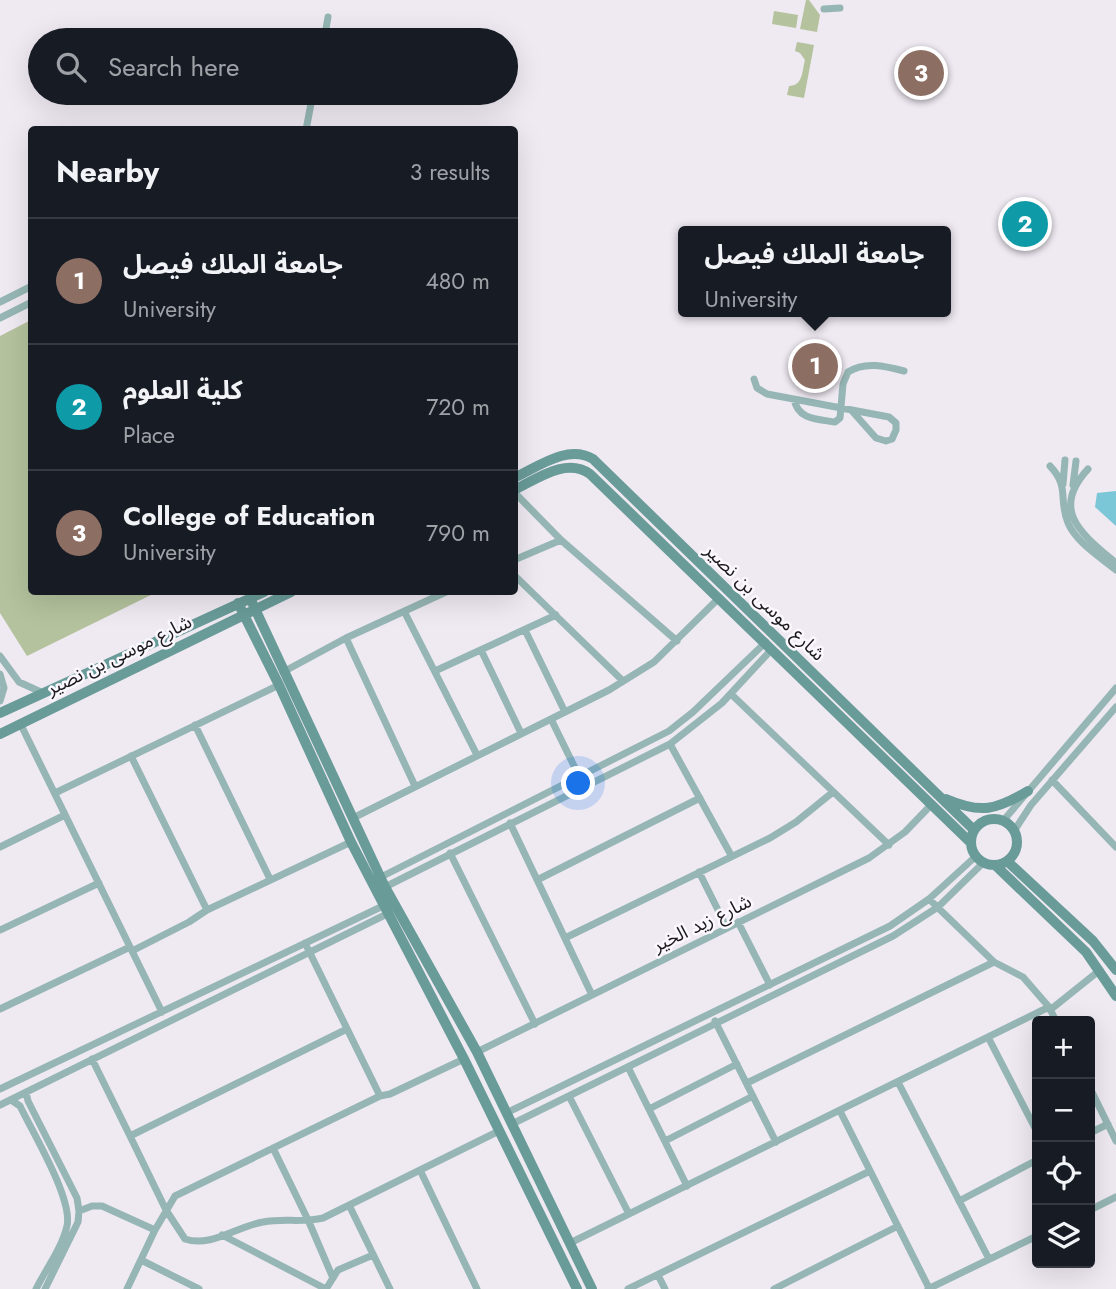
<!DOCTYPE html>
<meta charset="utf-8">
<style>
body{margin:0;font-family:Jost,"Noto Sans Arabic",sans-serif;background:#242831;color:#f1f3f6}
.controls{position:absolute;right:21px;bottom:21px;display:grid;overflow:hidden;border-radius:7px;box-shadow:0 7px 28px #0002}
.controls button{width:63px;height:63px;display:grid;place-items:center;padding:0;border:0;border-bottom:2px solid #363941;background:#171b24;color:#f1f3f6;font:35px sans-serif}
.you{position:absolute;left:579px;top:784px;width:24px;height:24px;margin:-18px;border:5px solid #fff;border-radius:50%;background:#1a73e8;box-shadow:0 0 0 10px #1a73e833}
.badge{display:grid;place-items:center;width:46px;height:46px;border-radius:50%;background:#ea580c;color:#fff;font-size:23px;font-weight:700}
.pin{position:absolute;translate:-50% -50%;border:4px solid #fff;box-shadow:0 2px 7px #0006}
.popup{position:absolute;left:678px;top:226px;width:273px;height:91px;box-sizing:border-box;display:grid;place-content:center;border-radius:7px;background:#171b24;filter:drop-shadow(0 2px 5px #0005);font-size:23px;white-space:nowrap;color:#9ea1a6}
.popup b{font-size:26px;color:#f1f3f6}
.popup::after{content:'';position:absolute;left:50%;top:100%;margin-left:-14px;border:14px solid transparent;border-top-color:#171b24}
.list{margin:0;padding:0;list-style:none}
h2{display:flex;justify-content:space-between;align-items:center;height:91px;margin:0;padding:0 28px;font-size:30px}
h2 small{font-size:23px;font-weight:400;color:#9ea1a6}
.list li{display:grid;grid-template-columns:46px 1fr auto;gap:21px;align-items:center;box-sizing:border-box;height:126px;padding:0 28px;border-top:2px solid #363941}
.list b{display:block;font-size:26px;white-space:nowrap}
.list p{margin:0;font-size:23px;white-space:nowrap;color:#9ea1a6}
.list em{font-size:23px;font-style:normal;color:#9ea1a6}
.icon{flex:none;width:38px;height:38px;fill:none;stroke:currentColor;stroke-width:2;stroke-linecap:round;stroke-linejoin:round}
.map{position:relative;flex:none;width:1116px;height:1289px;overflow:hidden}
.search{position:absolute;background:#171b24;box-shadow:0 7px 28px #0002;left:28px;top:28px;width:490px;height:77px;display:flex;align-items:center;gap:18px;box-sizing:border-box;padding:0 24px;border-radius:38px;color:#9ea1a6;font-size:26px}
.panel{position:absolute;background:#171b24;box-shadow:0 7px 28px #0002;left:28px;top:126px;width:490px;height:469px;border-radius:7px}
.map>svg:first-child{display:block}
</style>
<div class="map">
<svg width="1116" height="1289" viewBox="0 0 1116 1289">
<rect width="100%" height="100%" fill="#efe9f2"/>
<path fill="#b4c29d" d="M806,0H809L820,15L817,32L800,29Z
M774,11L798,15L796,28L772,24Z
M797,42L814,45L804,98L787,95L789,86C803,86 802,71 805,60L800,53L795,51Z
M31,320L32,592H157L27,656L0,613V336Z"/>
<path fill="#7bc7d7" d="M1116,491V526L1095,507L1097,493Z"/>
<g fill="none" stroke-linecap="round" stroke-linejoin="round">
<path stroke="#95b6b4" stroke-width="7" d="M824,9L840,8
M324,40L328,17
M306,130L313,93
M0,302L32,286
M0,318L32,302
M754,379L757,388L767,394L889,417L896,423V430L892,439L886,441L876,438L852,411
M794,399C798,420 817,419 835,422L840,418L843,384L848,372C865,361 885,366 904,371
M1050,466C1070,487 1058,498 1068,523C1076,542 1100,557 1116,570
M1088,469C1049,511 1083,535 1116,563
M1063,484L1065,460
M1073,485L1076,461
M514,492L561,540L677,641
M514,560L561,540
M514,575L623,681
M404,611L477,755
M525,630L565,712
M346,638L415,786
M481,650L521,733
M0,656L19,682L43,693
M435,671L556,615
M283,672L346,638L446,592
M0,674L4,688L0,701
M731,694L889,845
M551,719L579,776
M20,723L162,1012
M195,725L270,879
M670,744L731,855
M131,756L207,910L351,842
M1052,780L1116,847
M55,793L279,685
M353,818L609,690L654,662L719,598
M1003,821L1116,688
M510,823L592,995
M1014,831L1031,805L1116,707
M0,847L65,815
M450,853L535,1024
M699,872L727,928
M381,877L669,731L693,712L766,642
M537,880L700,798
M385,887L670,744L722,703L772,649
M929,899L994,962L1023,977L1049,1007L1056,1021
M738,922L770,985
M0,930L99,883
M565,938L770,838L796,822L833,792
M132,951L189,922L207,910
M0,1009L130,947
M1050,1010L1100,970
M715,1021L776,1142
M988,1037L1037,1132
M477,1052L869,858L905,832L931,805
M92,1059L130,1136L347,1029
M628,1067L687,1186
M898,1082L989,1259
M747,1083L994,962
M1090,1088L1116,1141
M0,1089L385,905
M26,1092L28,1101L77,1198L79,1211L78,1222L45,1289
M380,1096L390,1094L464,1059
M569,1096L629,1214
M11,1100L20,1106C33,1133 73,1199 67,1226C62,1248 46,1269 36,1289
M0,1105L389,913
M649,1109L737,1064
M840,1111L929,1288
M506,1113L890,926L929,899L975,857
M512,1124L893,936L938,907L983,863
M1090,1133L1108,1124
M130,1136L166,1210L185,1239C211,1248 237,1226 263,1222C283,1218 303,1223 323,1218L499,1131
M665,1141L753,1096
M273,1148L309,1222L333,1278
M420,1170L477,1289
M959,1201L1037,1160
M349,1205L390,1289
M1090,1210L1116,1197
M79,1211L92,1206H102L155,1230
M222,1235L326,1289L338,1270L373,1255
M570,1243L1049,1007
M141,1260L199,1289
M658,1275L665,1289
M127,1289L155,1230L175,1196L380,1096L305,943
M628,1289L870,1171
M774,1289L898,1226
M928,1289L1037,1236"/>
<path stroke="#699b98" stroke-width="10" d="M514,478C538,467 567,444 593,459L974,830
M514,490C537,479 566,457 590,474L970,842
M250,598L385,887L477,1052L592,1289
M238,603L279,685L351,842L464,1059L577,1289
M0,713L264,592
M0,734L291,592
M946,799C981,814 996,810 1028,791
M971 842a23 23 0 1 1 46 0a23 23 0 1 1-46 0Z
M1007,861L1093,941L1116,970
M996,866L1086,952L1116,996"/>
</g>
<g text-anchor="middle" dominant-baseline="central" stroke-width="5" stroke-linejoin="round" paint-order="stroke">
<g font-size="19" fill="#1c1a1d" stroke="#fbf7fe">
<text transform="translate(765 602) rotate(44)">شارع موسى بن نصير</text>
<text transform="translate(119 655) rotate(-26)">شارع موسى بن نصير</text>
<text transform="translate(702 923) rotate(-26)">شارع زيد الخير</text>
</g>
</g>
</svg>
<div class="controls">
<button>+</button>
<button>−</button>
<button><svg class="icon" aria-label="locate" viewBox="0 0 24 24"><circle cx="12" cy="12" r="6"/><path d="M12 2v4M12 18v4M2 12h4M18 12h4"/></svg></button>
<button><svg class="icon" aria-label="layers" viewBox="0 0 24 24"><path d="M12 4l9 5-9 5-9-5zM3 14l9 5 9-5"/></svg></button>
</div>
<div class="you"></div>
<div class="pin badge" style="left:815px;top:366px;background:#8d6e63">1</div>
<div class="popup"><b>جامعة الملك فيصل</b>University</div>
<div class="pin badge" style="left:1025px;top:224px;background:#0f9aa8">2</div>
<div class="pin badge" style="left:921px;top:73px;background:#8d6e63">3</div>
<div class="search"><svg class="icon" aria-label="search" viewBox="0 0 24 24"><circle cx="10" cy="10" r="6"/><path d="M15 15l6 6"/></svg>Search here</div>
<section class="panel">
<h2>Nearby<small>3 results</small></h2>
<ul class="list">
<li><span class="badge" style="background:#8d6e63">1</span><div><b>جامعة الملك فيصل</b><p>University</p></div><em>480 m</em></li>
<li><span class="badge" style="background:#0f9aa8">2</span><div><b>كلية العلوم</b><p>Place</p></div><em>720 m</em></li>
<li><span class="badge" style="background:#8d6e63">3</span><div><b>College of Education</b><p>University</p></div><em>790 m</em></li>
</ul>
</section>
</div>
